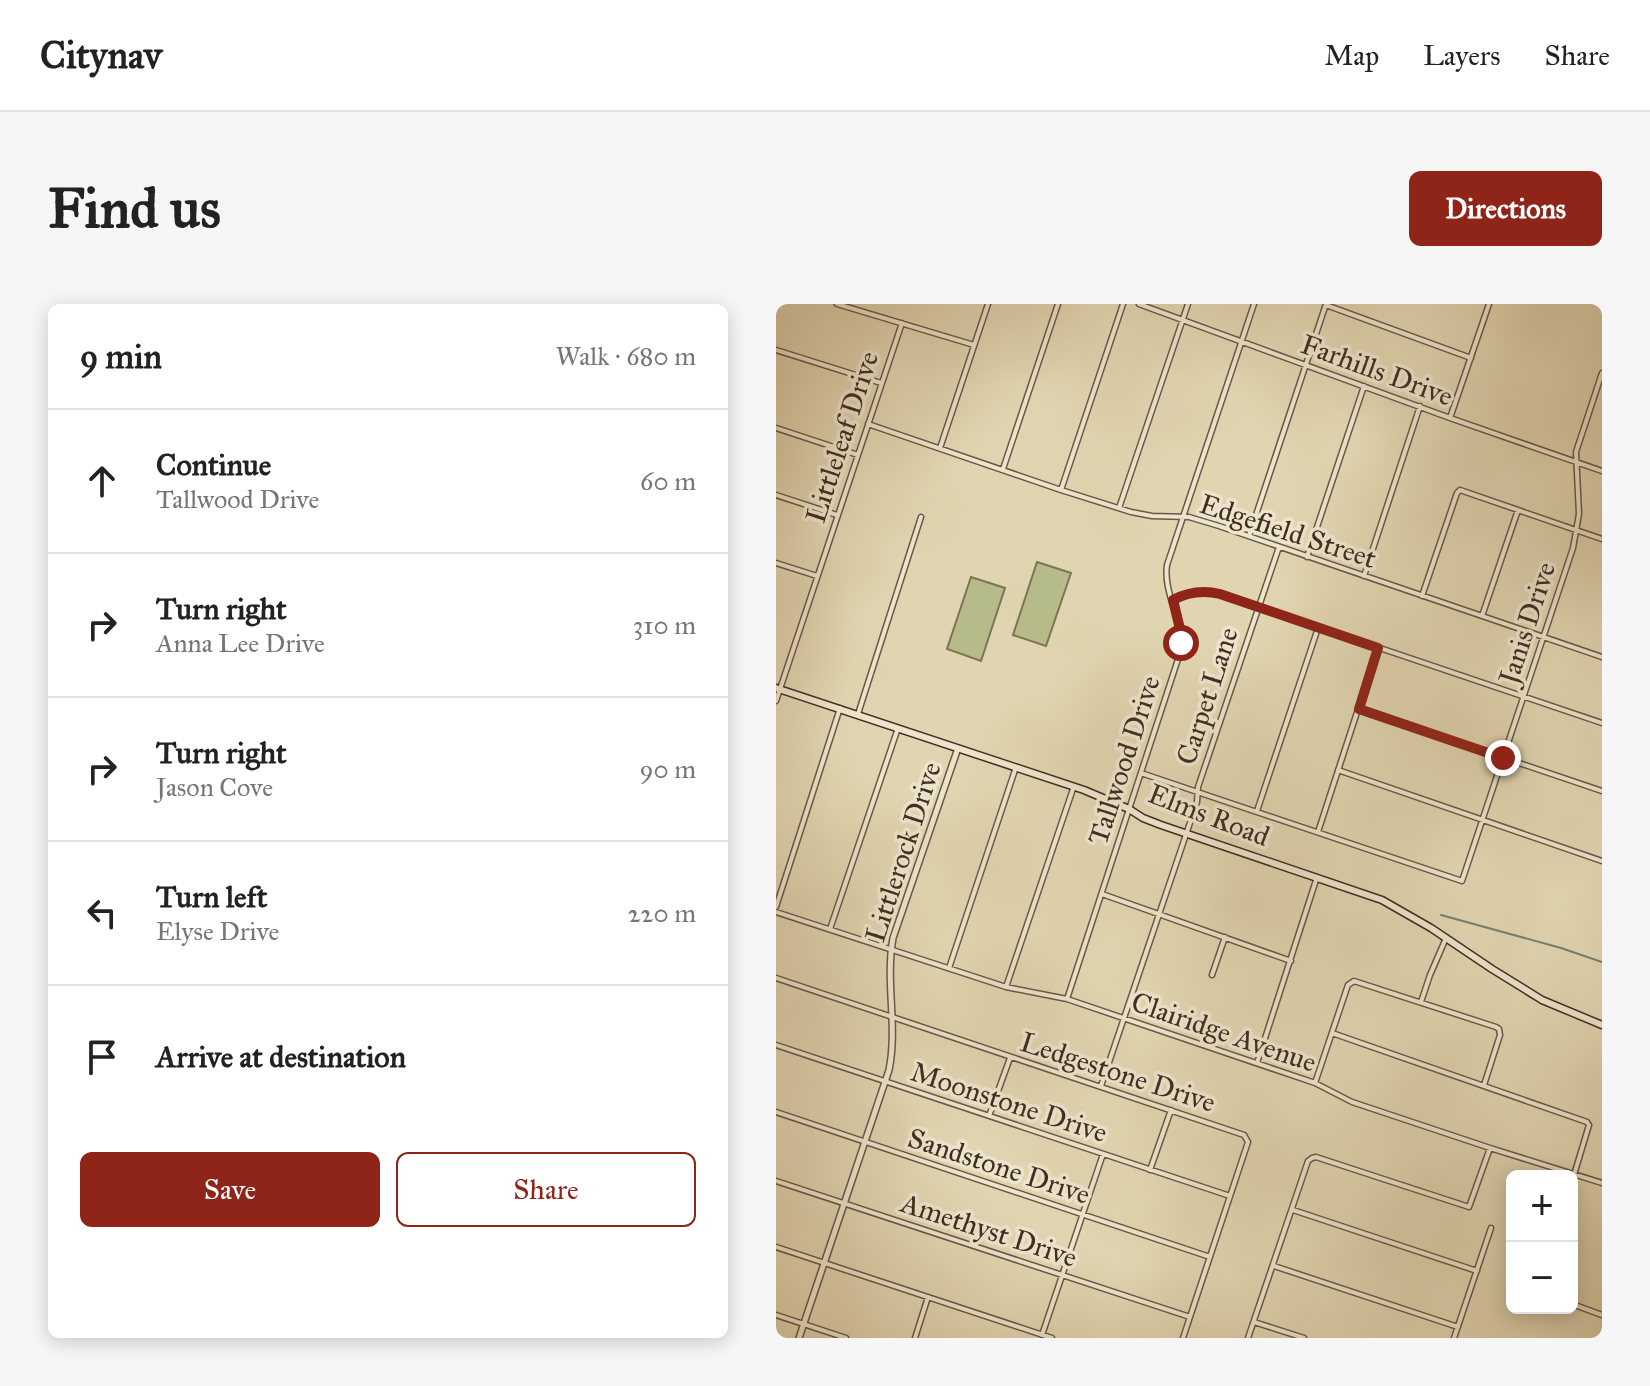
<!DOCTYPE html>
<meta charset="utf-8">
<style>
body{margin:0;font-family:"IM FELL Great Primer",serif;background:#f6f6f6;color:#222}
.controls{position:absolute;right:24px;bottom:24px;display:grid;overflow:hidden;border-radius:12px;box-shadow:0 4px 20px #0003}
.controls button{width:72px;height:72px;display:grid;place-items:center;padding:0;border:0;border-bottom:2px solid #e0e0e0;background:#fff;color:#222;font:40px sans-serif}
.stop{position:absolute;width:24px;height:24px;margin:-18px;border:6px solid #8f2418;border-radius:50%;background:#fff}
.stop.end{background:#8f2418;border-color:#fff;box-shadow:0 2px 8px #0008}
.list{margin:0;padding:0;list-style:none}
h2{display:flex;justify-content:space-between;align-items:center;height:104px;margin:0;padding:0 32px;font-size:34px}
h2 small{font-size:26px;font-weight:400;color:#767676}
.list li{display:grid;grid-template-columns:52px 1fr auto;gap:24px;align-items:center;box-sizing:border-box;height:144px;padding:0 32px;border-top:2px solid #e0e0e0}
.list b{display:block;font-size:30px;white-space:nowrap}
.list p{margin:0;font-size:26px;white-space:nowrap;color:#767676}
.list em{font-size:26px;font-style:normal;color:#767676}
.actions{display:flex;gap:16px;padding:24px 32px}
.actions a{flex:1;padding:18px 0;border:2px solid #8f2418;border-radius:12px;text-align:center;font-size:28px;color:#8f2418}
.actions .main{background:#8f2418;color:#fff}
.icon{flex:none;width:44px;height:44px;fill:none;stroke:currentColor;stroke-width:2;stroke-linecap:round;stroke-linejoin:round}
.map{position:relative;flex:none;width:826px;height:1034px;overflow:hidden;border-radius:12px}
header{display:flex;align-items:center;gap:48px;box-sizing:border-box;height:112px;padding:0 40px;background:#fff;border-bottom:2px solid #e0e0e0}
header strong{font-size:38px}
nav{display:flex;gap:44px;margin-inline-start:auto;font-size:28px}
.intro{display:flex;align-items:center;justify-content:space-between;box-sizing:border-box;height:192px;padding:0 48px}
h1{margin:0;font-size:56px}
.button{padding:20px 36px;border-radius:12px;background:#8f2418;color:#fff;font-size:28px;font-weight:700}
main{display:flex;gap:48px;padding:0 48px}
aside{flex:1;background:#fff;border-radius:12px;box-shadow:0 4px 20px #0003}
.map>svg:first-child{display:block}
</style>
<header>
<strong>Citynav</strong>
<nav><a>Map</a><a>Layers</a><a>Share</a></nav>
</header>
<div class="intro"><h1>Find us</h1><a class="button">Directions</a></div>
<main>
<aside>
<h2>9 min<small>Walk · 680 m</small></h2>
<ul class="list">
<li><svg class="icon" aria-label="ahead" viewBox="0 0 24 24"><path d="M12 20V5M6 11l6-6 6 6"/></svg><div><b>Continue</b><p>Tallwood Drive</p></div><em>60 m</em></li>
<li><svg class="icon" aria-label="right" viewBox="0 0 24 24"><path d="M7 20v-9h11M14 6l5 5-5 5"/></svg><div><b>Turn right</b><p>Anna Lee Drive</p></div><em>310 m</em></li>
<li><svg class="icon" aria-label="right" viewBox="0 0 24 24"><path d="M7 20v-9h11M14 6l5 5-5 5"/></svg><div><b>Turn right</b><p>Jason Cove</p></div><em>90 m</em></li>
<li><svg class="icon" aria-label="left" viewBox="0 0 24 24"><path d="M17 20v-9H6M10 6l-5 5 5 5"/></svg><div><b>Turn left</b><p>Elyse Drive</p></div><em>220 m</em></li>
<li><svg class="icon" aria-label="arrive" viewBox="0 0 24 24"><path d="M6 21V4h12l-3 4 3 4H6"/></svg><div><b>Arrive at destination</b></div></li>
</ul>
<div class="actions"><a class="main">Save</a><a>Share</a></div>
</aside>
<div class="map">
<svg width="826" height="1034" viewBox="0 0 826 1034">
<rect width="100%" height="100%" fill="#e1d5b1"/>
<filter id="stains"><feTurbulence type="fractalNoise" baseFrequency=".0025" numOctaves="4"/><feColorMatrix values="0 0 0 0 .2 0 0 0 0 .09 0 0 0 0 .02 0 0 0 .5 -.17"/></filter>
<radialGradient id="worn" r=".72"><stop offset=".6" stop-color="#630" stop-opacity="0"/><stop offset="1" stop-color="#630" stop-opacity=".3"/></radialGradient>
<path fill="#b6bc89" stroke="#7b7556" stroke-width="2" d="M261,258L295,269L270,342L237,331Z
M195,273L229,284L205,357L171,345Z"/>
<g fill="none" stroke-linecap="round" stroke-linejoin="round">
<path stroke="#728175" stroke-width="2" d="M665,611L785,644L826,658"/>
<g stroke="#685846" stroke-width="7">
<path id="minor" d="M61,0L198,41
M363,0L674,114L826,167
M550,1L695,54
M0,46L105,79
M674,114L713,0
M92,120L285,186L355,208L376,212L413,213L443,222L826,353
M0,124L82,151
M164,144L212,0
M227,165L282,0
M285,186L347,0
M0,191L61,211
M343,204L412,0
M473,232L550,0
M531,253L588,82
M0,259L41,272
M588,272L644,102
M646,292L681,189L684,186L826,235
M397,296C413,288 427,286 444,290L826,419
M706,312L742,206
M0,397L126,19
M583,405L826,487
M82,410L145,213
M562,466L826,557
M365,469L686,577L797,244L803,210L800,148L826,69
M481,507L542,324
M542,528L602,344
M326,590L515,657
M0,603L64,404
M0,608L230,683L291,695L539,779L576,798L714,844L826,879
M54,625L122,424
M173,664L240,463
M436,671L449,633
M0,674L468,831L472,838L407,1034
M230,683L298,482
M291,695L405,346C407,316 387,289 391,261L478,0
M645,698L654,671L670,634
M556,729L811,818L813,821L798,871
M0,741L454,892
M481,759L541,573
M539,779L572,681L578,677L720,723L723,725L724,731L708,781
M325,782L421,498L422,483L503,243
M0,808L434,953
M213,812L234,754
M374,866L395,806
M0,877L414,1013
M517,906L701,967
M0,943L276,1034
M498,962L682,1023
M796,1000L826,1011
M0,1011L70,1034
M478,1018L528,1034
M266,1031L327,850
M139,1034L152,993
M472,1034L532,857L536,854L540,853L693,903L714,844
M678,1034L715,924"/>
</g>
<g stroke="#685846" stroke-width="8">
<path id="tertiary" d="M23,1034L113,766C122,722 109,678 117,634L182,444"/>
</g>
<g stroke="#402e22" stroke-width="9">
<path id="secondary" d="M0,384L308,486L353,505L367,514L385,521L606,596L655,624L716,665L766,696L826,721"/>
</g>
<use href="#minor" stroke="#ece4cc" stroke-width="4"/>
<use href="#tertiary" stroke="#ece4cc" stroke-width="5"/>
<use href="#secondary" stroke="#ece4cc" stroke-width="6"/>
</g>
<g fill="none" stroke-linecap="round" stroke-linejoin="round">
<path stroke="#8f2418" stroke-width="10" d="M405,339L404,325L397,296C412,288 427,286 444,290L602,344L583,405L727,454"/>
</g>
<g text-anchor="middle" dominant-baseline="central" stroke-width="7" stroke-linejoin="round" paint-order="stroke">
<g font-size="28" fill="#402e22" stroke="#ece4cc">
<text transform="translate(601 66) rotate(20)">Farhills Drive</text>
<text transform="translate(66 133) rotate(-72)">Littleleaf Drive</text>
<text transform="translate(512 227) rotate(18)">Edgefield Street</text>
<text transform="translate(751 319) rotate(-72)">Janis Drive</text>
<text transform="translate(431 392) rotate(-72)">Carpet Lane</text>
<text transform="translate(348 456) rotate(-72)">Tallwood Drive</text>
<text transform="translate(433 511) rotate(21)">Elms Road</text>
<text transform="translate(127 548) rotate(-72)">Littlerock Drive</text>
<text transform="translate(448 728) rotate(19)">Clairidge Avenue</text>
<text transform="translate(342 768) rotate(18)">Ledgestone Drive</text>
<text transform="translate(233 798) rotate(18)">Moonstone Drive</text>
<text transform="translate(223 862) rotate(18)">Sandstone Drive</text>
<text transform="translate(213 926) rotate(18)">Amethyst Drive</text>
</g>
</g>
<rect width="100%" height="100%" filter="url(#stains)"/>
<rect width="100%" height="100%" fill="url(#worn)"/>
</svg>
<div class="controls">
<button>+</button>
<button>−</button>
</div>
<div class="stop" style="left:405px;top:339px"></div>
<div class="stop end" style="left:727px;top:454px"></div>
</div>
</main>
